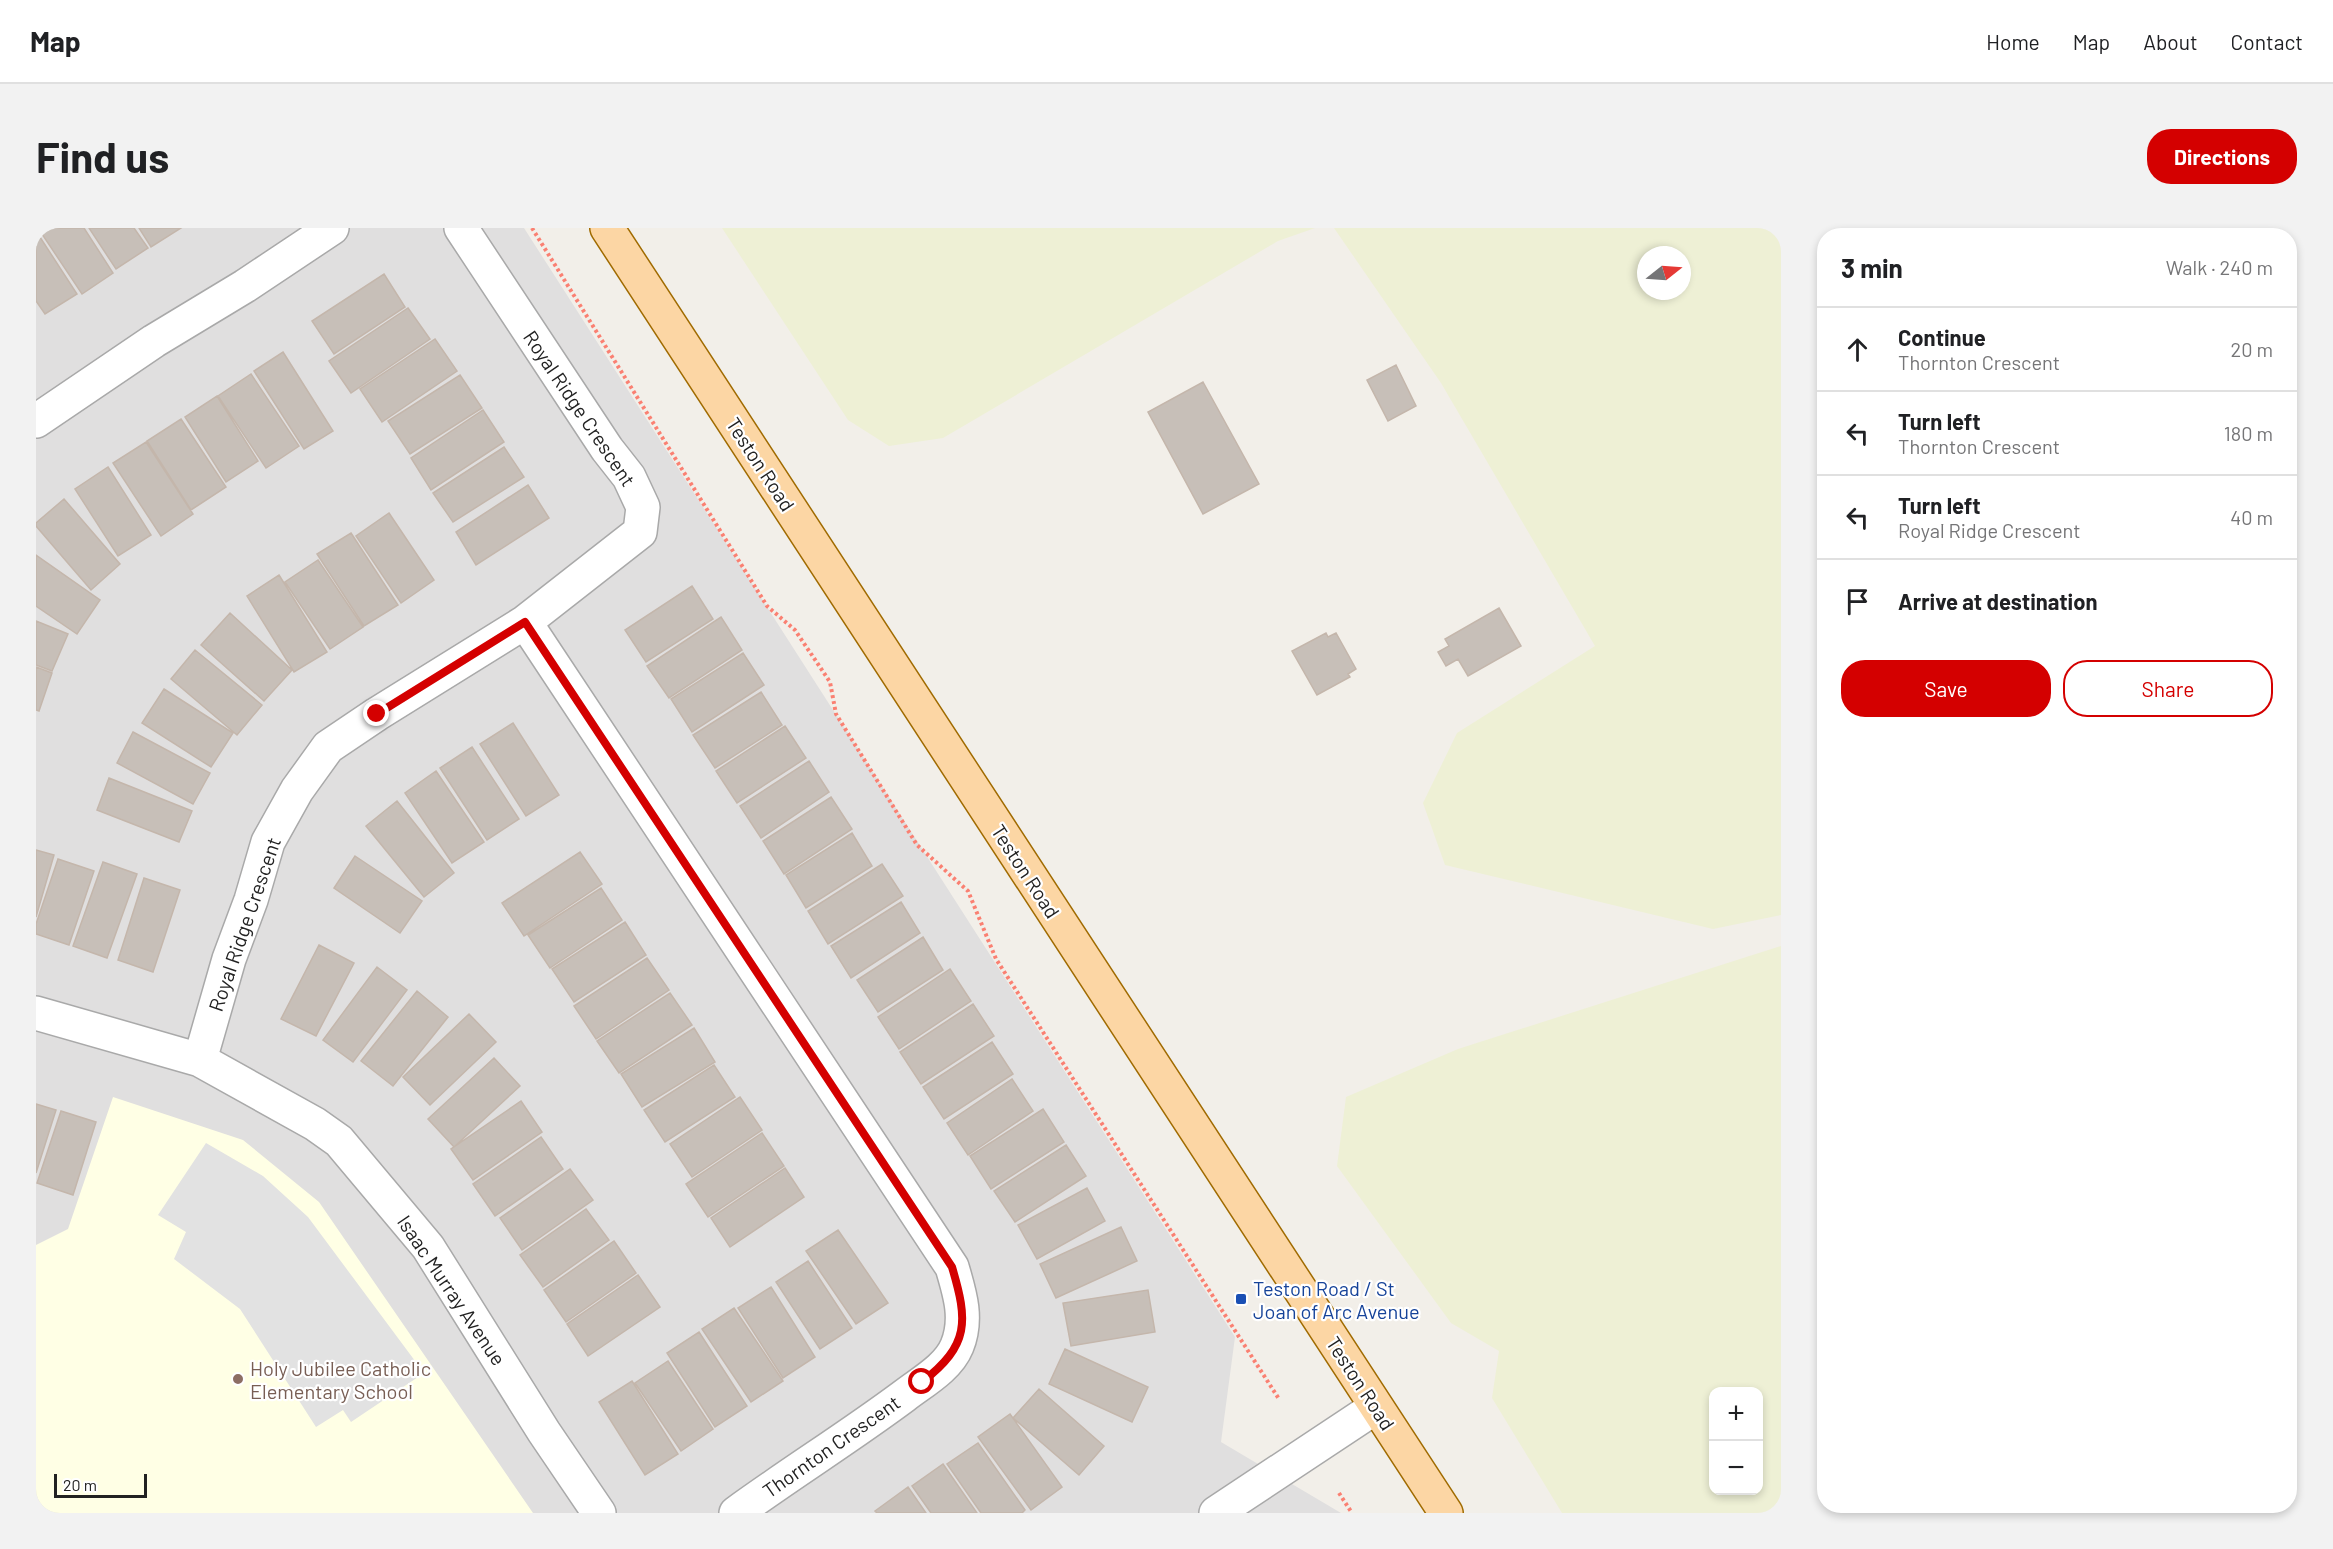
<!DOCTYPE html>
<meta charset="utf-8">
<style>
body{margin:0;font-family:Barlow,sans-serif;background:#f2f2f2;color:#202124}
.controls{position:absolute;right:18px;bottom:18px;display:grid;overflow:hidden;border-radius:12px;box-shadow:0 3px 9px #0003}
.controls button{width:54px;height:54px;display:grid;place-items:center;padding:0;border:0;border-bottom:2px solid #e0e0e0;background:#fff;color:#202124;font:30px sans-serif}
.compass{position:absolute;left:1601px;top:18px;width:54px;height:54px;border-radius:50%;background:#fff;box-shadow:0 3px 9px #0003;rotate:73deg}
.scale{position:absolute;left:18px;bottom:15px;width:93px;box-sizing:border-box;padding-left:6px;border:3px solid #222;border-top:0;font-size:16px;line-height:21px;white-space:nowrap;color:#222;-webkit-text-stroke:4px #fff;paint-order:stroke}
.stop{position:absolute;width:18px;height:18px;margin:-14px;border:4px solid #d40000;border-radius:50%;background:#fff}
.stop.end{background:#d40000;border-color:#fff;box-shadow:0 2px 6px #0008}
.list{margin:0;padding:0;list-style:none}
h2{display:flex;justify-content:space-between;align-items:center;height:78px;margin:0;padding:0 24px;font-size:26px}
h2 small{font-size:20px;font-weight:400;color:#757577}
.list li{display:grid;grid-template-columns:39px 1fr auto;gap:18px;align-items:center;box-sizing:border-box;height:84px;padding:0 24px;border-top:2px solid #e0e0e0}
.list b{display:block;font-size:22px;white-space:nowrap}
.list p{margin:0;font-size:20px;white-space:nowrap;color:#757577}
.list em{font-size:20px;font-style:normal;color:#757577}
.actions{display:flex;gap:12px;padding:18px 24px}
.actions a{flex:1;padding:14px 0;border:2px solid #d40000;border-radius:24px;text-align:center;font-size:21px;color:#d40000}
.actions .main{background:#d40000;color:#fff}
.icon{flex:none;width:33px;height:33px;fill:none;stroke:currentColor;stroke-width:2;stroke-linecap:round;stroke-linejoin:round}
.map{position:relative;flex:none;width:1745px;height:1285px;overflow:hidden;border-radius:24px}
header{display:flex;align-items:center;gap:36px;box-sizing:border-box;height:84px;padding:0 30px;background:#fff;border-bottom:2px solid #e0e0e0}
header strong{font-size:28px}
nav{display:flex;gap:33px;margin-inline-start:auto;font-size:21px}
.intro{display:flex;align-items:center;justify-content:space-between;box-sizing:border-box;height:144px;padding:0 36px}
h1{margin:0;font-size:42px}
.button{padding:15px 27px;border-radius:24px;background:#d40000;color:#fff;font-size:21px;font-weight:700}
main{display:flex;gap:36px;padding:0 36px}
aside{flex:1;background:#fff;border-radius:24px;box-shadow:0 3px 9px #0003}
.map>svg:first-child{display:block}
</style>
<header>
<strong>Map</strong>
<nav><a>Home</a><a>Map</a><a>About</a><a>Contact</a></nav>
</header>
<div class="intro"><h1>Find us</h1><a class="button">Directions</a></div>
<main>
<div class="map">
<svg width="1745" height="1285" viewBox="0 0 1745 1285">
<rect width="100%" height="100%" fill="#f2efe9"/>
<path fill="#e0dfdf" d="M0,0H488L1199,1109L1185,1214L1305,1285H0Z"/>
<path fill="#ffffe5" d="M77,869L207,912L283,974L497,1285H0V1017L32,1001Z"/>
<path fill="#eef0d5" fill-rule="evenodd" d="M686,0H1279L1242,13L907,210L853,218L812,192Z
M1298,0H1745V687L1677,701L1409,637L1387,575L1421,505L1559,418L1405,155ZM1610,27H1646V63H1610Z
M1745,718V1285H1526L1456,1170L1463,1123L1415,1095L1301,938L1310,869L1422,821ZM1678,1164H1722V1262H1678Z"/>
<path fill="#e2e2e2" d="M170,915L227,948L272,989L388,1145L315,1194L307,1182L280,1199L204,1081L138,1031L150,1004L122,987Z"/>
<path fill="#c7bfb8" stroke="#c4b6ab" stroke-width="1.5" d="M2,0H48L77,45L46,66Z
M53,0H98L112,20L80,41Z
M103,0H145L115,19Z
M0,3L41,66L9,86L0,73Z
M348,46L369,79L298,126L276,93Z
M372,80L394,111L315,165L293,133Z
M399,111L421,143L346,194L324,161Z
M247,124L297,203L268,221L218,143Z
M1360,137L1380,178L1352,193L1331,152Z
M215,146L263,218L230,240L182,168Z
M424,147L446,180L374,226L352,193Z
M1167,154L1223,256L1167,286L1112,184Z
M181,168L222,233L190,254L149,189Z
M447,182L468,214L395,262L375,230Z
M145,191L190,259L155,282L111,213Z
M110,214L157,286L125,308L77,235Z
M468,219L488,249L417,294L397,265Z
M72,239L115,307L82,328L39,261Z
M492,257L513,290L440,337L420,304Z
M28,271L84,336L55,362L0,298V295Z
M353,285L398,352L365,375L320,308Z
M315,305L362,377L328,398L281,326Z
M0,327L64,372L41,406L0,378Z
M282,332L327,399L294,421L249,354Z
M243,347L291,424L258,444L211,368Z
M656,358L677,391L610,434L589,402Z
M1463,380L1485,418L1432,448L1422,431L1410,438L1402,424L1413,418L1409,411Z
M194,385L256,442L228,473L165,417Z
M685,389L706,422L633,470L611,438Z
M0,393L32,406L16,443L0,437Z
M1290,405L1292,409L1300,405L1320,441L1312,446L1314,449L1281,467L1256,423Z
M159,422L226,477L201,507L135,451Z
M707,425L728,457L656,504L635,471Z
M0,439L16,445L3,483L0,482Z
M128,461L197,505L175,539L106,495Z
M725,464L746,497L679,540L657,507Z
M477,495L523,567L490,588L444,516Z
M749,498L770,530L701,575L680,543Z
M97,504L174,545L157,576L81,535Z
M436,519L483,591L451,612L404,540Z
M773,533L793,564L725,610L704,578Z
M400,543L448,614L416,635L369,565Z
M73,550L156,583L143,614L61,582Z
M795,569L816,601L748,646L727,613Z
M361,573L418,645L388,669L330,598Z
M816,605L836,638L770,680L750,647Z
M0,622L18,627L0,689Z
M544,624L566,656L488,708L466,675Z
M319,628L386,673L364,705L298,660Z
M22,631L58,643L33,717L0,706V696Z
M67,634L101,646L71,730L37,718Z
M846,636L867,668L792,716L772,683Z
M108,650L144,662L117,744L82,732Z
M565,660L586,692L514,740L492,707Z
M865,674L884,705L815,750L795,718Z
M589,694L610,727L538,774L516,741Z
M887,709L907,742L842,784L821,752Z
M283,717L318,735L280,808L245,791Z
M611,730L633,762L560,811L538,778Z
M341,739L371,762L317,834L287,812Z
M914,741L935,773L863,821L842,789Z
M381,763L412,789L357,858L325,833Z
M634,765L656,797L583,845L561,813Z
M937,776L958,808L885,856L864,824Z
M433,786L460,814L394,877L367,849Z
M658,800L679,834L606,879L585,846Z
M956,814L977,846L908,891L887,859Z
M458,830L484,858L418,919L392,891Z
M678,837L699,869L629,914L608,882Z
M976,851L997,883L932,927L911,895Z
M704,869L726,902L656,949L634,916Z
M485,873L506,904L437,952L415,921Z
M0,876L20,882L0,945Z
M1007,881L1028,914L955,961L934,928Z
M25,883L60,894L37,967L1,955Z
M726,905L748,938L672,989L650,956Z
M505,909L527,941L459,988L437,956Z
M1030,917L1050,948L979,994L958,963Z
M749,940L768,969L694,1019L675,990Z
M534,941L557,972L486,1022L464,990Z
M1051,960L1069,993L1001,1031L982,997Z
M550,981L573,1012L507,1059L484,1027Z
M1085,999L1101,1033L1020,1070L1004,1036Z
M802,1002L852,1075L820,1096L770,1023Z
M578,1013L600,1045L530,1094L508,1062Z
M772,1033L816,1100L784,1121L740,1054Z
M602,1047L624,1079L552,1128L531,1096Z
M735,1059L779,1129L747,1150L702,1080Z
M1112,1062L1119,1104L1035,1118L1027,1075Z
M698,1080L747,1153L715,1174L666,1101Z
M663,1104L711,1178L679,1199L631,1125Z
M1029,1121L1112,1159L1096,1194L1013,1156Z
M632,1133L677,1201L645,1223L599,1155Z
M596,1153L642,1226L609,1247L563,1174Z
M1003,1161L1068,1218L1043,1247L977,1190Z
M974,1186L1026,1259L995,1282L942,1209Z
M942,1215L989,1282L986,1285H945L911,1236Z
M907,1236L941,1285H895L876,1258Z
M872,1259L890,1285H841L839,1283Z"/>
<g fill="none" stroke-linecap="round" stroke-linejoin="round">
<g stroke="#a9a9a9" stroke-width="36">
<path id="minor" d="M0,193L118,113L209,58L296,0
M489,394L916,1039C924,1066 932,1091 921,1118C912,1140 886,1154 868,1168C813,1209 755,1245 700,1285
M0,785L164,832L279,896L303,913L392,1019L508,1204L563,1285
M164,832L193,731L215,672L232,614L261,562L292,519L341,486L489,394L604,304L607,279L593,249L571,221L425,0
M1180,1285L1340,1179"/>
</g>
<g stroke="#a06b00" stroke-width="36">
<path id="major" d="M571,0L1410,1285"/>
</g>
<path stroke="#fa8072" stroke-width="4" stroke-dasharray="3 3" stroke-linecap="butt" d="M496,0L731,378L759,402L794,454L800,486L881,617L932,663L960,731L1243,1171
M1303,1265L1316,1285"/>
<use href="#minor" stroke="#fff" stroke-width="33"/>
<use href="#major" stroke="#fcd6a4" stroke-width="33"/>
</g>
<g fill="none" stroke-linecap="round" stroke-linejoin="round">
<path stroke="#d40000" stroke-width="8" d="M341,486L489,394L916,1039C932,1093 934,1117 886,1154"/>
</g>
<rect fill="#1a4fb4" stroke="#fff" stroke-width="2" x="1199" y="1065" width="12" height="12" rx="3"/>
<circle fill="#8d6e63" stroke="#fff" stroke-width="2" cx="202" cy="1151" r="6"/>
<g text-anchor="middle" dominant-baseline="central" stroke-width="4.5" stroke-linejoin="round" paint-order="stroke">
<g font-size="20" fill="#222" stroke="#fff">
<text transform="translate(544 180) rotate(56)">Royal Ridge Crescent</text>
<text transform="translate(725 236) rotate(57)">Teston Road</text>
<text transform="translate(990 643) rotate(57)">Teston Road</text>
<text transform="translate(208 696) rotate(-71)">Royal Ridge Crescent</text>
<text transform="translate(416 1062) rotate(56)">Isaac Murray Avenue</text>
<text transform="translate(1325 1155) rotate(57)">Teston Road</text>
<text transform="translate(795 1218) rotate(-35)">Thornton Crescent</text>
</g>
<g font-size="20" fill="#164399" stroke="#fff" text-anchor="start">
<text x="1217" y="1060">Teston Road / St<tspan x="1217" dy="23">Joan of Arc Avenue</tspan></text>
</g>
<g font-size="20" fill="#785e54" stroke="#fff" text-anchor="start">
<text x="214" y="1140">Holy Jubilee Catholic<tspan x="214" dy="23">Elementary School</tspan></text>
</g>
</g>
</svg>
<div class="controls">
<button>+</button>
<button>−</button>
</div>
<svg class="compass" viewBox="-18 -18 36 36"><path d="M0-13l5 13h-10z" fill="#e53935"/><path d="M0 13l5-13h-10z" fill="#757577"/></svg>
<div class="scale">20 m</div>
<div class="stop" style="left:886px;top:1154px"></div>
<div class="stop end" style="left:341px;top:486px"></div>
</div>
<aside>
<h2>3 min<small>Walk · 240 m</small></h2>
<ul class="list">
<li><svg class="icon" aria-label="ahead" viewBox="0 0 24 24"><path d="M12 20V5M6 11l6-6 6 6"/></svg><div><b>Continue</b><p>Thornton Crescent</p></div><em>20 m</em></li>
<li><svg class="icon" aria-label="left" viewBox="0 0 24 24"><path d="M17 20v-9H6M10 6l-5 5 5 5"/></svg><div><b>Turn left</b><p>Thornton Crescent</p></div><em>180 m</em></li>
<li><svg class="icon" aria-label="left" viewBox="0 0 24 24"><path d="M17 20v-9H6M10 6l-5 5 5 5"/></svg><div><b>Turn left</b><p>Royal Ridge Crescent</p></div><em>40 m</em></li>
<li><svg class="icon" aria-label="arrive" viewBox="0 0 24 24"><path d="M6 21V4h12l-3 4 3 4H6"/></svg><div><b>Arrive at destination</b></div></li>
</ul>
<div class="actions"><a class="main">Save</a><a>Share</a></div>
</aside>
</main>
